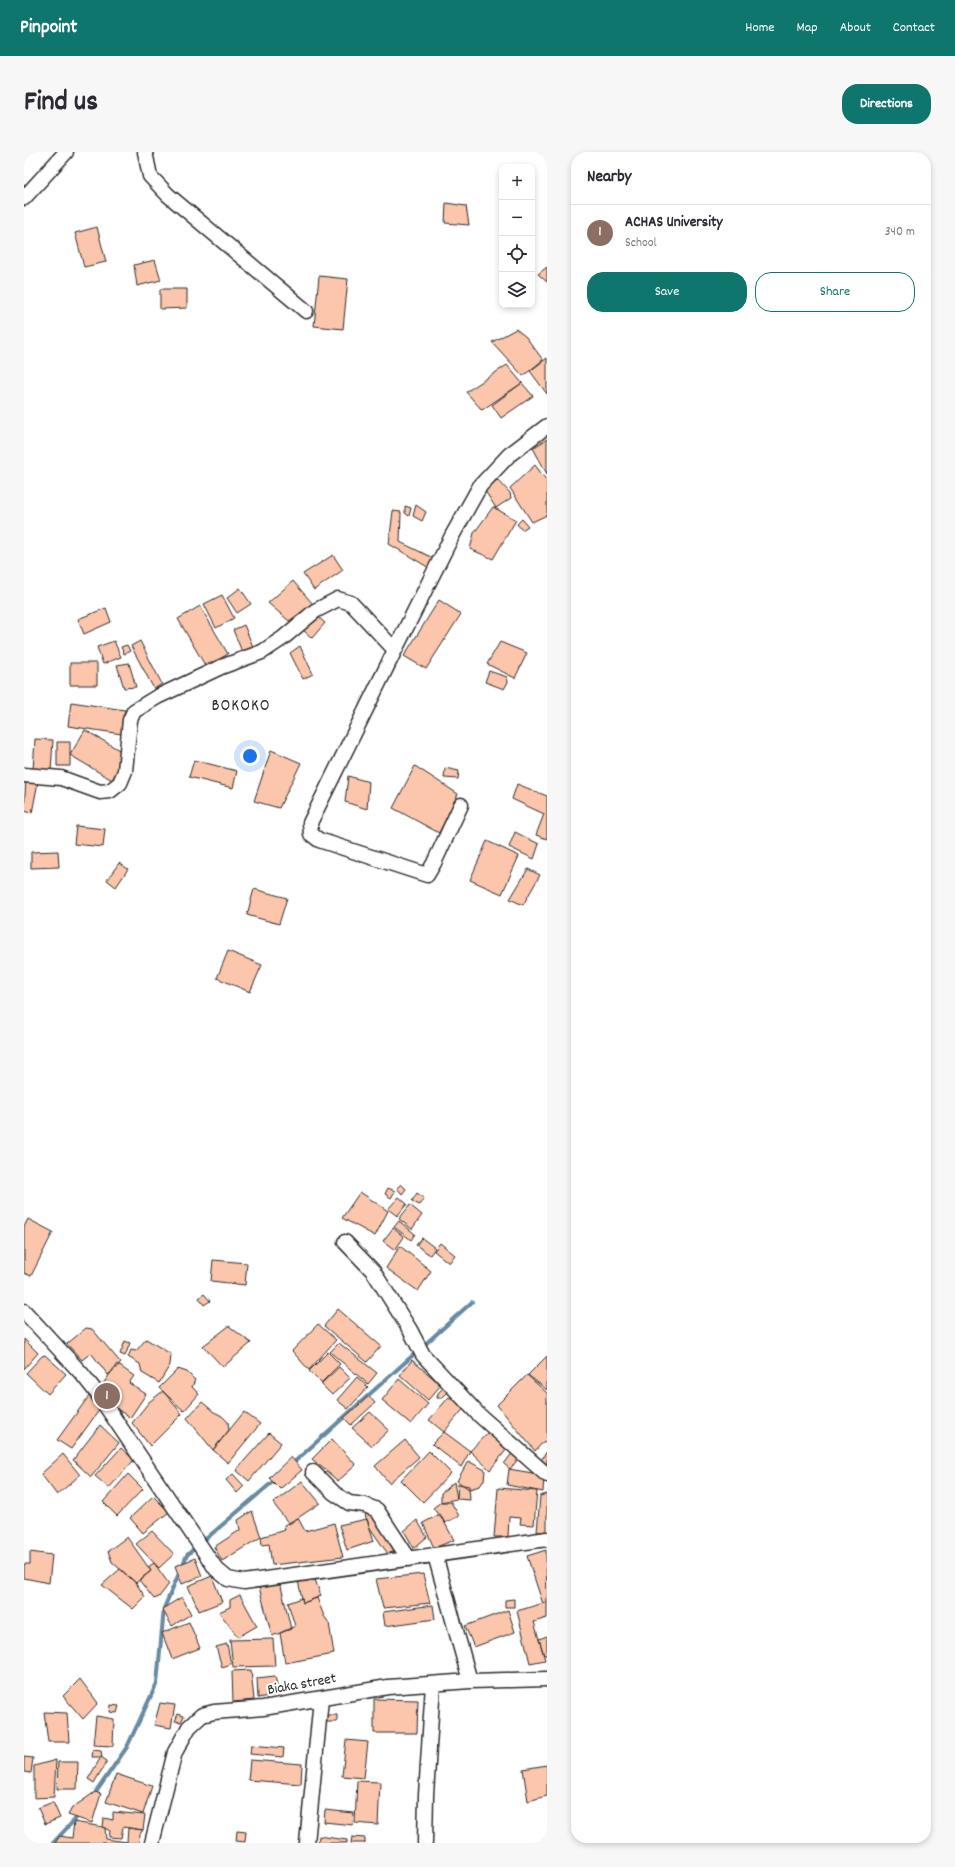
<!DOCTYPE html>
<meta charset="utf-8">
<style>
body{margin:0;font-family:Dekko,sans-serif;background:#f7f7f7;color:#2b2b33}
.controls{position:absolute;right:12px;top:12px;display:grid;overflow:hidden;border-radius:8px;box-shadow:0 2px 6px #0003}
.controls button{width:36px;height:36px;display:grid;place-items:center;padding:0;border:0;border-bottom:1px solid #e1e1e2;background:#fff;color:#2b2b33;font:20px sans-serif}
.you{position:absolute;left:226px;top:604px;width:14px;height:14px;margin:-10px;border:3px solid #fff;border-radius:50%;background:#1a73e8;box-shadow:0 0 0 6px #1a73e833}
.badge{display:grid;place-items:center;width:26px;height:26px;border-radius:50%;background:#0f766e;color:#fff;font-size:13px;font-weight:700}
.pin{position:absolute;translate:-50% -50%;border:2px solid #fff;box-shadow:0 1px 4px #0006}
.list{margin:0;padding:0;list-style:none}
h2{display:flex;justify-content:space-between;align-items:center;height:52px;margin:0;padding:0 16px;font-size:17px}
h2 small{font-size:13px;font-weight:400;color:#7c7c81}
.list li{display:grid;grid-template-columns:26px 1fr auto;gap:12px;align-items:center;box-sizing:border-box;height:56px;padding:0 16px;border-top:1px solid #e1e1e2}
.list b{display:block;font-size:15px;white-space:nowrap}
.list p{margin:0;font-size:13px;white-space:nowrap;color:#7c7c81}
.list em{font-size:13px;font-style:normal;color:#7c7c81}
.actions{display:flex;gap:8px;padding:12px 16px}
.actions a{flex:1;padding:9px 0;border:1px solid #0f766e;border-radius:16px;text-align:center;font-size:14px;color:#0f766e}
.actions .main{background:#0f766e;color:#fff}
.icon{flex:none;width:22px;height:22px;fill:none;stroke:currentColor;stroke-width:2;stroke-linecap:round;stroke-linejoin:round}
.map{position:relative;flex:none;width:523px;height:1691px;overflow:hidden;border-radius:16px}
header{display:flex;align-items:center;gap:24px;box-sizing:border-box;height:56px;padding:0 20px;background:#0f766e;color:#fff}
header strong{font-size:19px}
nav{display:flex;gap:22px;margin-inline-start:auto;font-size:14px}
.intro{display:flex;align-items:center;justify-content:space-between;box-sizing:border-box;height:96px;padding:0 24px}
h1{margin:0;font-size:28px}
.button{padding:10px 18px;border-radius:16px;background:#0f766e;color:#fff;font-size:14px;font-weight:700}
main{display:flex;gap:24px;padding:0 24px}
aside{flex:1;background:#fff;border-radius:16px;box-shadow:0 2px 6px #0003}
.map>svg:first-child{display:block}
</style>
<header>
<strong>Pinpoint</strong>
<nav><a>Home</a><a>Map</a><a>About</a><a>Contact</a></nav>
</header>
<div class="intro"><h1>Find us</h1><a class="button">Directions</a></div>
<main>
<div class="map">
<svg width="523" height="1691" viewBox="0 0 523 1691">
<rect width="100%" height="100%" fill="#fff"/>
<filter id="ink" filterUnits="userSpaceOnUse"><feTurbulence type="fractalNoise" baseFrequency=".025" numOctaves="2"/><feDisplacementMap in="SourceGraphic" scale="8" xChannelSelector="R" yChannelSelector="G"/><feConvolveMatrix kernelMatrix="1 2 1 2 8 2 1 2 1" color-interpolation-filters="sRGB"/></filter>
<g filter="url(#ink)">
<g fill="none" stroke-linecap="round" stroke-linejoin="round">
<path stroke="#678aa1" stroke-width="4" d="M267,1313L448,1150
M70,1643L103,1595L133,1531L140,1456L163,1403L252,1327
M29,1691L56,1662"/>
</g>
<path fill="#fbc6ab" stroke="#2b2b2b" d="M422,51L442,54L445,73L421,71Z
M73,75L82,110L60,115L51,81Z
M131,108L137,128L113,134L110,113Z
M523,115V130L514,122Z
M295,124L324,127L319,177L290,174Z
M136,137H163V156L136,157Z
M492,177L502,185L519,208L499,224L468,190Z
M523,206V242L506,219Z
M483,213L498,231L458,258L442,240Z
M498,231L509,244L477,266L468,253Z
M523,287V322L509,296Z
M511,313L523,329V363L508,370L486,336Z
M474,328L486,341L487,346L472,356L461,339L466,331Z
M392,353L402,360L398,369L389,364Z
M381,354L387,356L385,364L381,361Z
M469,355L492,368L469,407L446,397L450,381Z
M369,359L377,360L376,390L409,406L411,412L407,417L365,392Z
M498,367L504,374L498,378L493,372Z
M309,403L319,418L290,438L279,422Z
M269,429L289,452L265,469L244,451Z
M216,436L227,452L213,461L203,446Z
M198,443L210,466L192,476L180,452Z
M415,448L437,462L402,517L380,504Z
M176,454L204,502L182,515L154,467Z
M82,456L87,470L60,482L54,467Z
M292,463L301,471L288,486L279,478Z
M220,473L230,497L219,502L209,478Z
M90,489L97,505L79,512L73,495Z
M116,489L138,532L130,537L107,494Z
M476,490L503,501L491,526L463,512Z
M103,493L106,499L100,502L97,495Z
M276,494L289,522L279,527L266,501Z
M46,511H73V533H46Z
M105,511L112,535L100,536L93,513Z
M465,519L483,525L484,530L480,537L461,530Z
M47,550L101,558L98,582L44,574Z
M61,578L102,602L88,628L46,603Z
M11,587L29,588L27,620L9,618Z
M33,590H46V614H33Z
M247,598L277,611L255,656L230,649Z
M170,608L213,619L209,636L165,625Z
M391,614L434,642L415,681L369,656Z
M421,616L435,619L434,627L420,626Z
M324,624L345,630L343,657L321,650Z
M2,627L14,630L8,661L0,659Z
M493,632L523,644V687L512,683L520,662L488,647Z
M52,674L81,677L79,695L50,692Z
M491,680L515,692L510,707L485,695Z
M463,689L495,704L478,742L446,728Z
M34,699L35,715L7,716V700Z
M95,711L104,717L92,735L83,728Z
M504,717L516,723L499,753L486,747Z
M230,737L263,746L255,772L223,763Z
M204,799L238,813L226,840L193,826Z
M377,1032L382,1037L378,1042L373,1036Z
M364,1036L371,1039L367,1046L361,1042Z
M336,1040L364,1059L351,1084L318,1066Z
M393,1041L400,1046L395,1053L388,1049Z
M375,1045L383,1052L373,1064L364,1057Z
M386,1053L398,1063L388,1077L375,1067Z
M4,1067L29,1080L7,1124L0,1121V1075Z
M375,1069L391,1082L387,1088L370,1075Z
M369,1076L380,1085L371,1098L359,1089Z
M398,1086L411,1096L406,1103L392,1093Z
M416,1091L431,1103L425,1111L410,1099Z
M376,1094L407,1119L394,1139L362,1116Z
M189,1108L223,1111L221,1133L187,1129Z
M180,1142L186,1149L180,1153L175,1146Z
M314,1157L357,1194L343,1210L300,1174Z
M294,1172L312,1188L285,1218L268,1199Z
M205,1174L227,1191L199,1215L179,1194Z
M62,1176L68,1177L97,1211L84,1223L67,1201L58,1208L43,1192Z
M0,1187L14,1201L0,1217Z
M122,1187L147,1202L146,1213L135,1231L118,1221L116,1212L104,1205L107,1198L112,1199Z
M101,1189L106,1191L101,1204L96,1202Z
M315,1191L353,1221L344,1232L306,1200Z
M304,1200L316,1212L297,1231L285,1219Z
M21,1203L42,1222L24,1242L2,1221L18,1204Z
M523,1204V1238L504,1223Z
M388,1208L417,1233L404,1248L376,1223Z
M93,1212L110,1224L105,1231L122,1242L106,1266L85,1251L89,1246L76,1236Z
M315,1215L326,1226L308,1243L297,1232Z
M154,1217L163,1220L171,1228L168,1235L175,1242L160,1259L135,1236Z
M503,1223L523,1241V1292L520,1289L511,1299L473,1253Z
M333,1225L344,1235L324,1257L313,1248Z
M375,1227L404,1252L387,1272L358,1248Z
M419,1236L424,1240L418,1246H413L414,1241Z
M139,1239L158,1262L126,1294L108,1271L125,1250Z
M65,1244L76,1257L47,1297L33,1288Z
M345,1244L351,1251L327,1273L320,1266Z
M425,1245L441,1255L420,1280L405,1268Z
M178,1250L190,1260L198,1264L204,1270L205,1278L189,1298L163,1266Z
M220,1260L236,1272L204,1311L189,1298Z
M346,1260L365,1278L348,1294L328,1276Z
M76,1273L95,1291L67,1325L49,1308Z
M466,1278L487,1292L466,1318L446,1299Z
M420,1280L446,1299L437,1315L408,1292Z
M245,1281L257,1291L225,1329L212,1318Z
M308,1287L332,1313L314,1329L288,1307Z
M381,1288L395,1305L365,1331L351,1314Z
M97,1296L110,1308L85,1336L71,1324Z
M405,1299L427,1321L399,1350L377,1328Z
M523,1299V1314L516,1310Z
M489,1300L496,1305L486,1317L480,1312Z
M39,1302L56,1323L33,1343L17,1322Z
M267,1305L278,1318L256,1337L245,1326Z
M444,1309L461,1318L460,1328L456,1334L445,1337L433,1329Z
M485,1317L520,1323L519,1340L483,1333Z
M104,1322L119,1337L93,1364L79,1350Z
M209,1322L220,1334L213,1341L202,1328Z
M278,1329L296,1351L265,1372L249,1351Z
M430,1330L433,1347L417,1350V1341Z
M434,1332L445,1334L446,1348L433,1347Z
M474,1336L513,1339L510,1373L496,1372L497,1366L485,1365L484,1385H470Z
M523,1342V1379L513,1380L516,1344Z
M129,1344L145,1360L119,1381L106,1366Z
M417,1350H427L435,1364L421,1371L409,1356Z
M228,1359L237,1385L198,1409L190,1395L216,1378L214,1368Z
M351,1360L375,1397L364,1402L346,1376L341,1363Z
M416,1362L430,1388L410,1396L399,1371Z
M274,1366L281,1379L310,1371L319,1405L248,1413L245,1392L238,1393L237,1385L261,1378L260,1373Z
M343,1367L350,1389L323,1398L315,1373Z
M393,1368L403,1385L390,1396L380,1379Z
M128,1379L150,1402L135,1416L112,1392Z
M103,1385L127,1419L112,1431L88,1410L84,1399Z
M522,1398L523,1450L519,1452L503,1404Z
M6,1400L28,1403L25,1431L0,1426V1412H6Z
M171,1406L178,1424L158,1432L151,1414Z
M130,1411L145,1432L135,1445L130,1447L115,1428L127,1419L124,1415Z
M96,1417L112,1431L121,1445L109,1457L78,1433Z
M289,1422L297,1444L279,1451L274,1429Z
M399,1422L406,1451L359,1456L352,1427Z
M188,1424L198,1450L175,1459L164,1434Z
M256,1430L267,1477L248,1484L235,1435Z
M216,1443L233,1474L214,1485L195,1460L206,1455V1448Z
M158,1445L167,1462L148,1474L138,1457Z
M278,1446L279,1451L293,1446L300,1464L305,1471L310,1502L261,1511L256,1481L271,1474L264,1451Z
M490,1447V1455H481V1448Z
M523,1450V1466L510,1470L521,1508L506,1511L493,1459Z
M409,1453L411,1467L361,1474L359,1460Z
M484,1458L491,1480L450,1495L441,1474Z
M165,1470L176,1496L148,1507L138,1481Z
M523,1484V1503H520L515,1487Z
M249,1487L251,1514L209,1515L206,1488Z
M203,1492L207,1512L198,1515L192,1495Z
M227,1518L230,1548L209,1550L208,1519Z
M251,1524L255,1542L234,1546L233,1526Z
M56,1527L74,1551L59,1567L39,1544Z
M350,1547L394,1548L393,1581H350Z
M136,1551L151,1553L147,1576L130,1573Z
M87,1553L95,1554L93,1561L86,1560Z
M20,1560L43,1561L45,1590H24Z
M154,1562L160,1564L157,1570L151,1569Z
M303,1563H313V1570H302Z
M72,1564L90,1567L89,1594L69,1593Z
M322,1588L344,1590L340,1626L318,1624Z
M227,1593L260,1596L259,1605L226,1602Z
M69,1598L77,1599L78,1605H68Z
M0,1605L9,1606L7,1621L0,1620Z
M77,1605L83,1609L70,1631L64,1627Z
M32,1608L30,1645L10,1646V1614Z
M226,1608L278,1612L277,1632L224,1628Z
M34,1610H54L53,1637H33Z
M523,1613V1644L504,1649L499,1617Z
M92,1622L128,1634L119,1662L82,1650Z
M333,1629L356,1630L354,1673L331,1671Z
M71,1640L77,1642L68,1671L44,1663L48,1656Z
M29,1650L36,1666L21,1672L14,1656Z
M301,1658L330,1661L329,1673L300,1670Z
M89,1660L121,1663L119,1678L99,1675L97,1686L85,1685L86,1679L79,1675L80,1666L89,1668Z
M50,1670L79,1675L81,1676L82,1687L103,1690L104,1676L119,1678L116,1682L115,1691H31L36,1684L48,1686Z
M213,1679L222,1680L221,1690L212,1689Z
M295,1684L323,1688V1691H294Z
M328,1685L341,1686V1691H327Z"/>
<g fill="none" stroke-linecap="round" stroke-linejoin="round">
<g stroke="#2b2b2b" stroke-width="17">
<path id="street" d="M121,0L126,24L144,43L282,159
M0,46L42,0
M0,623L37,626L76,640L86,639L96,631L101,619L106,568L110,559L133,545L197,515L238,500L259,486L291,459L314,447L327,451L371,498
M437,653L410,711L403,723L295,688L287,682L286,671L371,498L428,384L456,334L485,303L523,274
M321,1090L349,1119L386,1178L399,1203L454,1262L523,1323
M0,1159L58,1222L73,1241L192,1417L204,1427L220,1430L523,1387
M289,1320L310,1341L325,1351L341,1353L353,1358L385,1407
M411,1403L446,1529
M128,1691L151,1600L165,1575L178,1563L190,1560L239,1556L364,1535L446,1529L523,1527
M283,1691L297,1547
M401,1691L402,1643L409,1532"/>
</g>
<use href="#street" stroke="#fff" stroke-width="14"/>
</g>
</g>
<g text-anchor="middle" dominant-baseline="central" stroke-width="4" stroke-linejoin="round" paint-order="stroke">
<g font-size="15" fill="#2b2b2b" stroke="#fff">
<text transform="translate(278 1533) rotate(-10)">Biaka street</text>
</g>
<g font-size="17" letter-spacing="1" fill="#2b2b2b" stroke="#fff">
<text x="217" y="555">BOKOKO</text>
</g>
</g>
</svg>
<div class="controls">
<button>+</button>
<button>−</button>
<button><svg class="icon" aria-label="locate" viewBox="0 0 24 24"><circle cx="12" cy="12" r="6"/><path d="M12 2v4M12 18v4M2 12h4M18 12h4"/></svg></button>
<button><svg class="icon" aria-label="layers" viewBox="0 0 24 24"><path d="M12 4l9 5-9 5-9-5zM3 14l9 5 9-5"/></svg></button>
</div>
<div class="you"></div>
<div class="pin badge" style="left:83px;top:1244px;background:#8d6e63">1</div>
</div>
<aside>
<h2>Nearby<small></small></h2>
<ul class="list">
<li><span class="badge" style="background:#8d6e63">1</span><div><b>ACHAS University</b><p>School</p></div><em>340 m</em></li>
</ul>
<div class="actions"><a class="main">Save</a><a>Share</a></div>
</aside>
</main>
